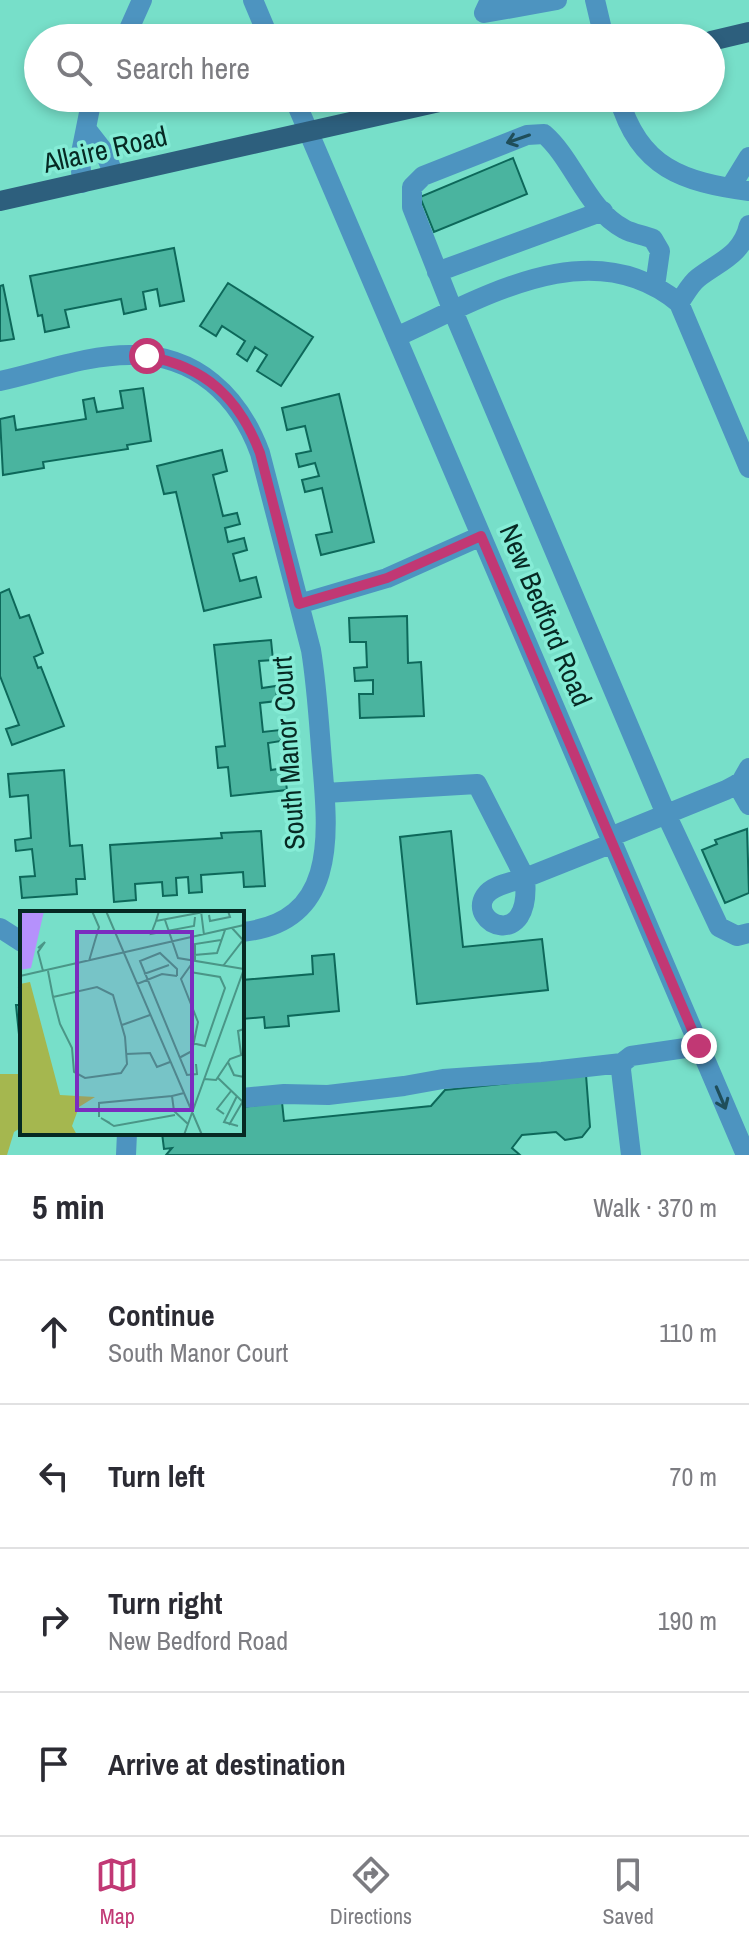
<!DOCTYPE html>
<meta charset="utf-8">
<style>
body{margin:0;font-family:"Archivo Narrow",sans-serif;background:#f7f7f7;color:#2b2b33}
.stop{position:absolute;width:24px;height:24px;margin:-18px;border:6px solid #c13874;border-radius:50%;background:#fff}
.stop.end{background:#c13874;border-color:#fff;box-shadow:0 2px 8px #0008}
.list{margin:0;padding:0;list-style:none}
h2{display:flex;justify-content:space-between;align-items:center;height:104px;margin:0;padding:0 32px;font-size:34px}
h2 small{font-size:26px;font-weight:400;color:#7c7c81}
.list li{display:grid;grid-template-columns:52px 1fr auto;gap:24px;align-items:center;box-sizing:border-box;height:144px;padding:0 32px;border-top:2px solid #e1e1e2}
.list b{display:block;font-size:30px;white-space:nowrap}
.list p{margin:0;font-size:26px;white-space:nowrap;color:#7c7c81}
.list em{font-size:26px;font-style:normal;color:#7c7c81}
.icon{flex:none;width:44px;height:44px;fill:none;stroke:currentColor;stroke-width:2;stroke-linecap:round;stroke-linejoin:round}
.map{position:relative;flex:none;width:749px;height:1155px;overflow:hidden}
.search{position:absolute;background:#fff;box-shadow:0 4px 12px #0003;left:24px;right:24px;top:24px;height:88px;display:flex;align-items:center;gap:20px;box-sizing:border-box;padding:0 28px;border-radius:44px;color:#7c7c81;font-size:30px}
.sheet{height:680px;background:#fff}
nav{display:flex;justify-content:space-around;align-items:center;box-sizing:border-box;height:112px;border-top:2px solid #e1e1e2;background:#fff;font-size:22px;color:#7c7c81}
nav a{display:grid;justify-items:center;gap:4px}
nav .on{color:#c13874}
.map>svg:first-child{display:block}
</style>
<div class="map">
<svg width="749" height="1155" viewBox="0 0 749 1155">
<rect width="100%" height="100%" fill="#77dfc9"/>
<path fill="#a5b74f" d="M0,1074H22V1127L14,1132L7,1155H0Z"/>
<path fill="#4ab49f" stroke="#0d685a" stroke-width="2" d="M513,158L527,194L434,232L420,197Z
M174,248L184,301L160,306L157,289L143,292L146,309L124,314L121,299L65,310L69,327L45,332L42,315L38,316L30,276Z
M228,283L313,337L281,386L257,371L267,355L255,347L247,361L237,354L245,341L222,326L216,336L200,326Z
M3,285L14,339L0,341V286Z
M143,388L151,441L127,445L128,449L43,462L44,468L3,475L0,419L14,416L16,430L86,419L83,400L94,398L97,412L123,408L120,391Z
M339,394L374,542L321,555L316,535L332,532L322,488L305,492L302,480L319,476L315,463L299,467L296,454L311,451L305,426L287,430L282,408Z
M222,450L227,471L213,475L223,516L237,513L240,524L225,528L228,542L244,538L247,550L233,554L240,581L256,577L261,597L204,611L176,492L164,494L157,466Z
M9,589L20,618L29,615L43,653L34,657L38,668L41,667L64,726L12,745L6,729L19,725L0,676V593Z
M407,616L408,663L421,662L424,716L360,718L359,694H373V680L355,681L354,668L367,667L366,642H350L349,618Z
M271,640L273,660L259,661L262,688L276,686L277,701L260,703L263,732L280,730L281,741L268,743L271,770L284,768L287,790L231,796L228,767L218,768L216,747L225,746L214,645Z
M64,770L70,846L82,845L85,879H76L77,894L22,898L20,877L35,876L32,849L16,851L15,840L31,838L28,795L10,797L8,774Z
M747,829L749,893L725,903L702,850L717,844L715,840Z
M261,831L265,886L244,887L243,872L201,875L202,892L189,893L188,877L176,878L177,895L163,896L162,882L135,884L136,900L114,902L110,845L222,838L221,833Z
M451,831L463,947L542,939L548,990L417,1004L400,837Z
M334,954L339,1011L288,1016L289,1026L265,1028L264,1017L242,1019V980L313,974L312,956Z
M19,988H22V1044H20L16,1005H20Z
M586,1075L590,1127L582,1137L565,1140L556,1132L522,1135L512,1148L520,1155H166L172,1148L164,1149L162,1133H242V1107L282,1102L284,1121L431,1106L445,1090Z"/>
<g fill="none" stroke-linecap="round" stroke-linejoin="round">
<path stroke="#4d94c0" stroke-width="20" d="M253,0L269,38
M490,0L484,13L557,0
M595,0L604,38
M125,38L142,0
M294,98L746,1155
M619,98C639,168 683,182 749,191
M87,130L105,153L114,175
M82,183L80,158L92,98
M730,188L749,157
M749,225C742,255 720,261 698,278C690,284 685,295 679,303L749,468
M437,272L603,211
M655,286L660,251L653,239C644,235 633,234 624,229C587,210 574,160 544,134L527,135L423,176L412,187V207L453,311L666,814L719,927L737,936L749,933
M396,337C483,298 591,230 679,303
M0,381C42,372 89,354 133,355C196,355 239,396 260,453L311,650C317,687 319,724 322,761C328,833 339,922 242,932
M299,604L387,578L481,536
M737,784L749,805
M325,793L477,784L525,878L613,843
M610,837L726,790L741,782L749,768
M525,878C532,953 467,923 485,896C492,885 513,882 525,878Z
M0,928L22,942
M242,1098L284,1094L328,1095L404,1086L443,1079L542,1072L622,1063
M126,1155L127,1133
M631,1155L621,1070L622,1063L631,1056L699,1046"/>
<path stroke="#2d5f7d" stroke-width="20" d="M711,41L749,32
M0,201L457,98"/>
</g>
<defs><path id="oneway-shaft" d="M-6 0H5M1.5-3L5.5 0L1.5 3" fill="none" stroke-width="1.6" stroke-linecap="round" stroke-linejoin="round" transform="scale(2)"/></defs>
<g stroke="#1f4e5a">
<use href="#oneway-shaft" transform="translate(518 139) rotate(161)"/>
<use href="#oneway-shaft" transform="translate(721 1098) rotate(67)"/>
</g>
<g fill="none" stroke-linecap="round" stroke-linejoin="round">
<path stroke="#c13874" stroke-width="10" d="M147,356C206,367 239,398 260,453L299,604L387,578L481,536L699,1046"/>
</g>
<g text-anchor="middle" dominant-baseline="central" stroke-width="7" stroke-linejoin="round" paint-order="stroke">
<g font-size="28" fill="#062923" stroke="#85ecd6">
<text transform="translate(105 149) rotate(-13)">Allaire Road</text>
<text transform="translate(546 615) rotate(67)">New Bedford Road</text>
<text transform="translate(288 753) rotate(-94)">South Manor Court</text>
</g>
</g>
<g transform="translate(20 911)">
<rect width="224" height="224" fill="#77dfc9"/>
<path d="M10,71L40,184L75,186L59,196L52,215L57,224H0V73Z" fill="#a5b74f"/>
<path d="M0,0H24L11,57L0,59Z" fill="#b591fc"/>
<path fill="none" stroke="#4a9687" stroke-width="2" d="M86,0L182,224M139,0L136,10L189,0M181,0L184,24M189,4L190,10L210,6L208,0M145,9L158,47L224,58M136,10L131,23L174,15L175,6M18,37L25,31L18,41L23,60M174,44L197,42L205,19M69,50L79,16L72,0M175,51V33L201,29M203,55L223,29L212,17M28,60L33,86L40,113L52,137L54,161L65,167L101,162L107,153L105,126L93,84L77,76L33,86M170,61L200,66L205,77L185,135L172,132M124,63L149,54M0,65L224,14M157,65V58L140,42L120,50L167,164L177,163L176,153M117,73L142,63L157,65M102,114L130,104M106,143L130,142L137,156L150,151M221,143L218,120L224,118M159,147L172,140L178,111L161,68L173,51M208,151L214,164L224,166M198,167L224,192M184,168L196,169L210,148L224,143M164,182L152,185L154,200L168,213M217,185L204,211L218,215M204,203L197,198L211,180M79,206V192L152,185M90,212L81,207L94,215L155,204M209,214L223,190M164,224L224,58"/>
<path fill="#7b2cbf" fill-opacity="0.15" stroke="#7b2cbf" stroke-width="4" d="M57,21H172V199H57Z"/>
<rect width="224" height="224" fill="none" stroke="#062923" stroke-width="4"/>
</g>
</svg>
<div class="stop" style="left:147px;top:356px"></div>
<div class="stop end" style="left:699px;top:1046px"></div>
<div class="search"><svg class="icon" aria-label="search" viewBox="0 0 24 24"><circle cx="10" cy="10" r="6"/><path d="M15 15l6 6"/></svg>Search here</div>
</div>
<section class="sheet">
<h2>5 min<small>Walk · 370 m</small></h2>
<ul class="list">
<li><svg class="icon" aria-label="ahead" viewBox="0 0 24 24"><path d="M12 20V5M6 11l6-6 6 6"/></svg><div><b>Continue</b><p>South Manor Court</p></div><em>110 m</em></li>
<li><svg class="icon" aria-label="left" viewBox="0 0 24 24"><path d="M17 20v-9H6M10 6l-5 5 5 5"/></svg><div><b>Turn left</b></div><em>70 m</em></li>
<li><svg class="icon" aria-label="right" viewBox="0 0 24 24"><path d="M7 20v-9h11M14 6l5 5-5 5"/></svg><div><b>Turn right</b><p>New Bedford Road</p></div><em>190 m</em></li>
<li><svg class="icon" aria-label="arrive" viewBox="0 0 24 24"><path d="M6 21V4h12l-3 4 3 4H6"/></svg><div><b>Arrive at destination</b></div></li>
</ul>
</section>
<nav>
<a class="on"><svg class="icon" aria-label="map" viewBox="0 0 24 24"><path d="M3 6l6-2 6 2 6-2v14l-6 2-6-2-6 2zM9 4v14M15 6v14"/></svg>Map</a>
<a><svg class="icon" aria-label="directions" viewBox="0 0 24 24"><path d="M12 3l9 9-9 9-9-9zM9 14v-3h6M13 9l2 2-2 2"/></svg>Directions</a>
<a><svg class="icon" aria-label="saved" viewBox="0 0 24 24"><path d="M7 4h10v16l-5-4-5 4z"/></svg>Saved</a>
</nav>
